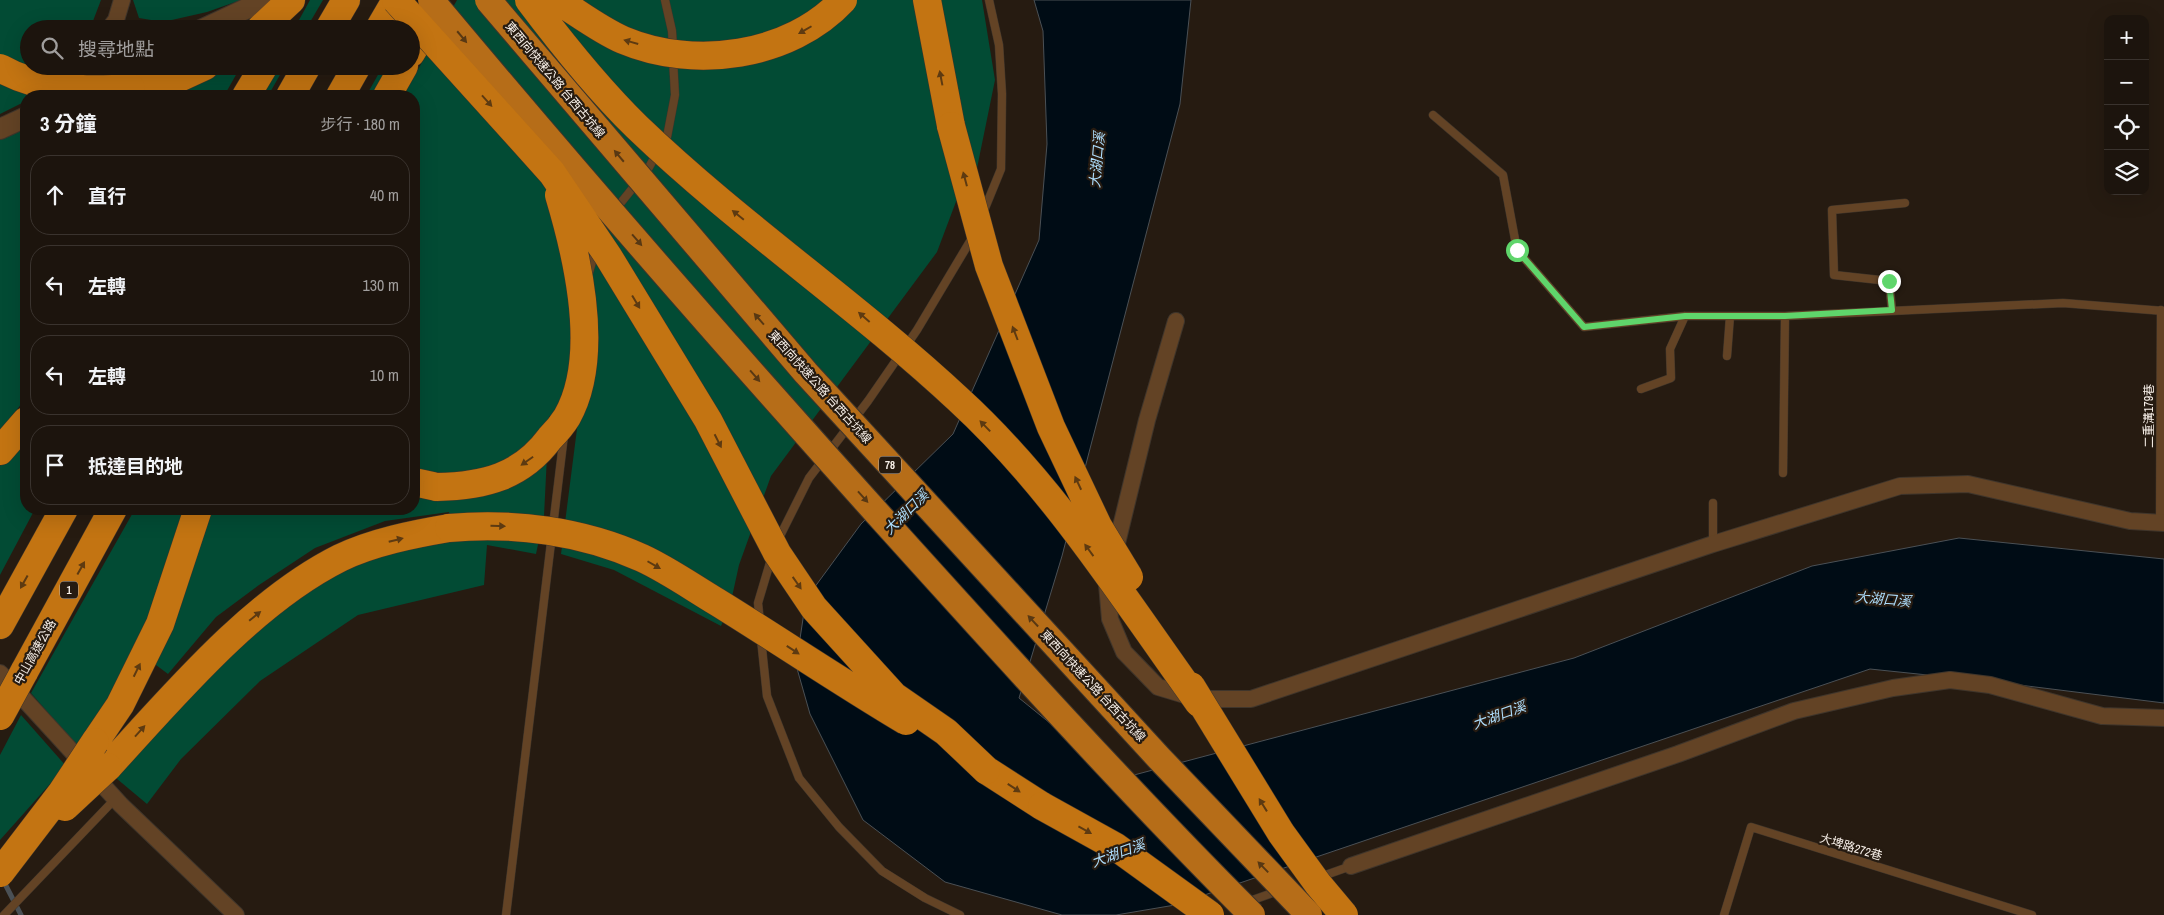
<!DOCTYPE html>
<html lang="zh-TW">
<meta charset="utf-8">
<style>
body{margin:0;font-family:"Archivo Narrow","Noto Sans TC",sans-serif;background:#251d16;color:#f1f3f6}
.controls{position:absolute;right:15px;top:15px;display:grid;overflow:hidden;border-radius:10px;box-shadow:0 5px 20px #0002}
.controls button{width:45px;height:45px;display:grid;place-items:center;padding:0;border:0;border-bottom:1px solid #3a332e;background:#1c140d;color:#f1f3f6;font:25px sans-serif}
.stop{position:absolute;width:15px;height:15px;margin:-11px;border:4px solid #5fd56b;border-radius:50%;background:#fff}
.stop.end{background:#5fd56b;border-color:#fff;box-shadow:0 1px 5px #0008}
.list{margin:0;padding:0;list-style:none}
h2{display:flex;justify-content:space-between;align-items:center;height:65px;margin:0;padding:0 20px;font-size:21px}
h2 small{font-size:16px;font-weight:400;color:#a09e9d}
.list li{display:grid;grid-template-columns:32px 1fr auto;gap:15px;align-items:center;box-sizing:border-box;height:80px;margin:0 10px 10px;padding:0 10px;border:1px solid #3a332e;border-radius:20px}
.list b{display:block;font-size:19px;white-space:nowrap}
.list em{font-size:16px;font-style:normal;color:#a09e9d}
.icon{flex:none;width:28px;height:28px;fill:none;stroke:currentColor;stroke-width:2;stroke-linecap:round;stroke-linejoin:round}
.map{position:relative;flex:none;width:2164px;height:915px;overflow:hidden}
.search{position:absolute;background:#1c140d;box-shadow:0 5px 20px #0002;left:20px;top:20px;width:400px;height:55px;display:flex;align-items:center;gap:12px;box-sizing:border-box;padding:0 18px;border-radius:28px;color:#a09e9d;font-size:19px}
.panel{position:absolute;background:#1c140d;box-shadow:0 5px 20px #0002;left:20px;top:90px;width:400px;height:425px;border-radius:20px}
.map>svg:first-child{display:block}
</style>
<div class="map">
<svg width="2164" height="915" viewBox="0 0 2164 915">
<rect width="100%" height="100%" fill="#261b11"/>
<path fill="#024b34" d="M0,0H101L93,21L87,29H29V66H58L33,96H26V101L0,114Z
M133,0H241L207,12L163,22L139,18Z
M310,0H323L306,29H294Z
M457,0H919L957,199L937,252L771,476L739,565L730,606L721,626L614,570L561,554L578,421L549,416L544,516L536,554L487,545L484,585L358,615L260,681L181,759L147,804L104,768L298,579L450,534L449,512L385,521L315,548L259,585L216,617L168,674L152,662L208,509H414V492L432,498L438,473L414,471V96H403Z
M936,0H982L995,80L976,173L959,123Z
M129,66H241L224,96H75Z
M274,66H285L268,96H257Z
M383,66H389L374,96H366Z
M26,125V398L0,431V139Z
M26,436V509H35L0,575V466Z
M135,509H188L143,639L109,703L77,746L31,693Z
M21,715L66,766L0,840V755Z"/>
<path fill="#000c15" stroke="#4a5055" d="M1034,0H1191L1180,104L1062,556L1019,698L1119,779L1574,658L1812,566L1959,538L2164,559V703L1995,682L1870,669L1175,905L1116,915H1062L945,882L863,820L810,714L796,665L806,599L861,524L953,434L1039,240L1047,144L1043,31Z"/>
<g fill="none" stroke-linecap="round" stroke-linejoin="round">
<path stroke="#4a5055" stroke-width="5" d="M3,880L21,915"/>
<g stroke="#3f352b" stroke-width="9">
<path id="service" d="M665,0L672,31L673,48
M1433,115L1503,175L1517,250L1584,327L1685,316H1785L2063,303L2164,311
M663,143L667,137L675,95L673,59
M615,210L648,169L657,153
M983,213L1001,169L1002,94L999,45L989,0
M588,276L596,248
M1892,310L1889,281L1834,275L1832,210L1905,203
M1727,356L1730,316
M1641,389L1671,378L1670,349L1685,316
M1783,473L1785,316
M1713,503V544
M2160,523L2161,310
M778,540L809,478L868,401L917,330L972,238
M760,622L758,603L772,556
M761,639L767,696L799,778L839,827L882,871L925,898L960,915
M1320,877L1351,866
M1247,902L1278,891
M4,915L115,799
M506,915L564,435
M1724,915L1751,827L2032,915"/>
</g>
<g stroke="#3f352b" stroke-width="18">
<path id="minor" d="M109,29L116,20L122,0
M58,92L79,66
M1176,321L1147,420L1107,584L1110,619L1124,652L1158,687L1198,699H1251L1713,544L1900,486L1968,484L2130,521L2164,523
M0,673L121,805L236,915
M1351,866L1678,754L1794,711L1893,688L1950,680L1990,685L2102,716L2164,718"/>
</g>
<g stroke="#3f352b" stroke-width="22">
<path id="tertiary" d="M203,29L265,0
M82,88L124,66
M0,129L26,117"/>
</g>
<g stroke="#3f352b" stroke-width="29">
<path id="motorway" d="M927,0L951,126
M260,29L291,0
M329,29L346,0
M379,29L396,0
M411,53L436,11
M131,88L179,78L205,66
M246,96L264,66
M290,96L307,66
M340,96L357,66
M387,96L404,66
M0,451L26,421
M414,482L437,487
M0,625L64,509
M24,672L113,509
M95,742L120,705L160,624L198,509
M108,767C174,695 252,602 340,558C373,542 414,534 449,528
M986,770L1042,806"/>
</g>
<use href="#service" stroke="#634325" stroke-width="8"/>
<use href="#minor" stroke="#634325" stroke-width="16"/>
<use href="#tertiary" stroke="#634325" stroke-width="20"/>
<use href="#motorway" stroke="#c37412" stroke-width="28"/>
<g stroke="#3f352b" stroke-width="28" stroke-linecap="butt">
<path id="trunk-bridge" d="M431,0C579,177 731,351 885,522C1005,655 1125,788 1252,915
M488,0L806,373L1159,758L1309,915"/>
</g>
<g stroke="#3f352b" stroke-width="29" stroke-linecap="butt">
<path id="motorway-bridge" d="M396,0L552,173L608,256L708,420L777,553L814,608L894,696L946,732L986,770
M529,0C562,44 598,89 637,127C739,225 856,304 959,400C1054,487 1124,599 1199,703
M557,0C578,13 600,30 623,40C694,70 790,57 843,0
M0,68C40,91 86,91 131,88
M951,126L989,266L1051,427L1098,526L1129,577
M437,487C484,486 521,477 550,438C556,432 562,425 567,417C601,357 578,258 559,195
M449,528C514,522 582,531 642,558C668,570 692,587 717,602C780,641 842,683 906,721
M1191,686L1281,833L1318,884L1344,915
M0,716L24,672
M1042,806L1116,847L1210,915
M65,807L108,767
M0,873L62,792L95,742"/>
</g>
<use href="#trunk-bridge" stroke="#b66d18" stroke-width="26"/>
<use href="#motorway-bridge" stroke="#c37412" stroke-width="28"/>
</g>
<defs><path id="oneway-solid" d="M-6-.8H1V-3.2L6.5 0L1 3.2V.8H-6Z" transform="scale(1.25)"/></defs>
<g fill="#5d3a11">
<use href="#oneway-solid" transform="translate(805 30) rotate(150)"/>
<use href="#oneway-solid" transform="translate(631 42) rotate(-164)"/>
<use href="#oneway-solid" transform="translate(941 78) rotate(-101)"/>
<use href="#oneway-solid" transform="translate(487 101) rotate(48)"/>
<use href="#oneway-solid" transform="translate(965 179) rotate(-105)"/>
<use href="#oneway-solid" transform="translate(738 215) rotate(-141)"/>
<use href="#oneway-solid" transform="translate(636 302) rotate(59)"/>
<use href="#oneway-solid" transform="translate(864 317) rotate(-139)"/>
<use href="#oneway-solid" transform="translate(1015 333) rotate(-111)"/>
<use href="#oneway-solid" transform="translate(985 426) rotate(-134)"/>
<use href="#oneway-solid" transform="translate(718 441) rotate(63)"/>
<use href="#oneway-solid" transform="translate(527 461) rotate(145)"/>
<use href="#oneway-solid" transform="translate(1078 483) rotate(-115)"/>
<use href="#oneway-solid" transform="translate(498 526) rotate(1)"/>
<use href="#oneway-solid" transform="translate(396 540) rotate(-14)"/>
<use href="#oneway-solid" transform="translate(1089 550) rotate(-126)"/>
<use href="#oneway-solid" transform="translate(654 565) rotate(30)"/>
<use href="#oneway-solid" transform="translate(81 568) rotate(-61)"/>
<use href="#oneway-solid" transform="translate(24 582) rotate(119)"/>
<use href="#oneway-solid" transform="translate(797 583) rotate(55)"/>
<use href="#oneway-solid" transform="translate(255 616) rotate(-39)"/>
<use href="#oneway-solid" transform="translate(793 650) rotate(33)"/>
<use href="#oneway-solid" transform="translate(137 670) rotate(-64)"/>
<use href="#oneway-solid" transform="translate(140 731) rotate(-48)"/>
<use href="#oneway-solid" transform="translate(1014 788) rotate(33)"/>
<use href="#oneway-solid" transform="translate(1263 805) rotate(-122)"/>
<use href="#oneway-solid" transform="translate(1085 830) rotate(29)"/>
</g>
<g fill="#583813">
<use href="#oneway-solid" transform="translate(462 37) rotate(50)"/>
<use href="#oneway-solid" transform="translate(619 156) rotate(-130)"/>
<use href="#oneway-solid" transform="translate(637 240) rotate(49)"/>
<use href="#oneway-solid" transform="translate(759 319) rotate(-131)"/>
<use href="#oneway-solid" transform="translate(755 376) rotate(49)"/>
<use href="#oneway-solid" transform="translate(863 497) rotate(48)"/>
<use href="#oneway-solid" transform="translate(1033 621) rotate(-133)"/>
<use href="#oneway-solid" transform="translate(1263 867) rotate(-134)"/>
</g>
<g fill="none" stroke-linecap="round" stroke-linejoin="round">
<path stroke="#5fd56b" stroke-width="6" d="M1517,250L1584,327L1685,316H1785L1892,310L1889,281"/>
</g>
<g text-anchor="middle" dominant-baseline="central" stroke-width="4.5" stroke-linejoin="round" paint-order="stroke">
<g fill="#261b11" stroke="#b9b0a8" stroke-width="1">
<rect x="879" y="456.5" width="22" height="17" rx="4"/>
<rect x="60" y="581.5" width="18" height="17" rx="4"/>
</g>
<g font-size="11" font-weight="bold" fill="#f8f0e9">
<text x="890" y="465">78</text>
<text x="69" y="590">1</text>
</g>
<g font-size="12" fill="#f8f0e9" stroke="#261b11">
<text transform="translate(555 80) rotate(50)">東西向快速公路 台西古坑線</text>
<text transform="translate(820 387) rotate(48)">東西向快速公路 台西古坑線</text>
<text transform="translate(2149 416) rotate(-90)">二重溝179巷</text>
<text transform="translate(35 652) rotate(-61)">中山高速公路</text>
<text transform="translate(1093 686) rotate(47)">東西向快速公路 台西古坑線</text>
<text transform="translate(1851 847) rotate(17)">大埤路272巷</text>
</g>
<g font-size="14" font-style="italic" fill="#adddfc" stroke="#261b11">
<text transform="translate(1097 160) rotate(-85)">大湖口溪</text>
<text transform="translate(906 512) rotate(-45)">大湖口溪</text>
<text transform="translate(1883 599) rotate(5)">大湖口溪</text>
<text transform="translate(1499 715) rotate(-20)">大湖口溪</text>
<text transform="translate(1118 853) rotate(-20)">大湖口溪</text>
</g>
</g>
</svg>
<div class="controls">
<button>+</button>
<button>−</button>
<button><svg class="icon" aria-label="locate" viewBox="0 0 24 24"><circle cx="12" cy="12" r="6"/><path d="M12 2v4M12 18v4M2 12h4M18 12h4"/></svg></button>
<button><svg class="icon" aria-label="layers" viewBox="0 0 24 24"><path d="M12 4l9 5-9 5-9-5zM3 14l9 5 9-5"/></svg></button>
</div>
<div class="stop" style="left:1517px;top:250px"></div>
<div class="stop end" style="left:1889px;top:281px"></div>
<div class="search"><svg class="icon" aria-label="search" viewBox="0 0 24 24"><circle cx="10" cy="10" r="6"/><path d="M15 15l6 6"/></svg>搜尋地點</div>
<section class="panel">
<h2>3 分鐘<small>步行 · 180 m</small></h2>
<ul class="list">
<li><svg class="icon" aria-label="ahead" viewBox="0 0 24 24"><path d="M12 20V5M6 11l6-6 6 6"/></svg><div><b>直行</b></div><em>40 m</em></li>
<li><svg class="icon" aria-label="left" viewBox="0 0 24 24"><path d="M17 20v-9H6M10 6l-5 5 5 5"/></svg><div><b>左轉</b></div><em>130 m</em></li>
<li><svg class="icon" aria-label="left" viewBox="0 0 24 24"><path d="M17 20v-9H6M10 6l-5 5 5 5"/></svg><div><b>左轉</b></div><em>10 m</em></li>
<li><svg class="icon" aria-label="arrive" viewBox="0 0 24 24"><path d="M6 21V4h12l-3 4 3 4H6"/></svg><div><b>抵達目的地</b></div></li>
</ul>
</section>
</div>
